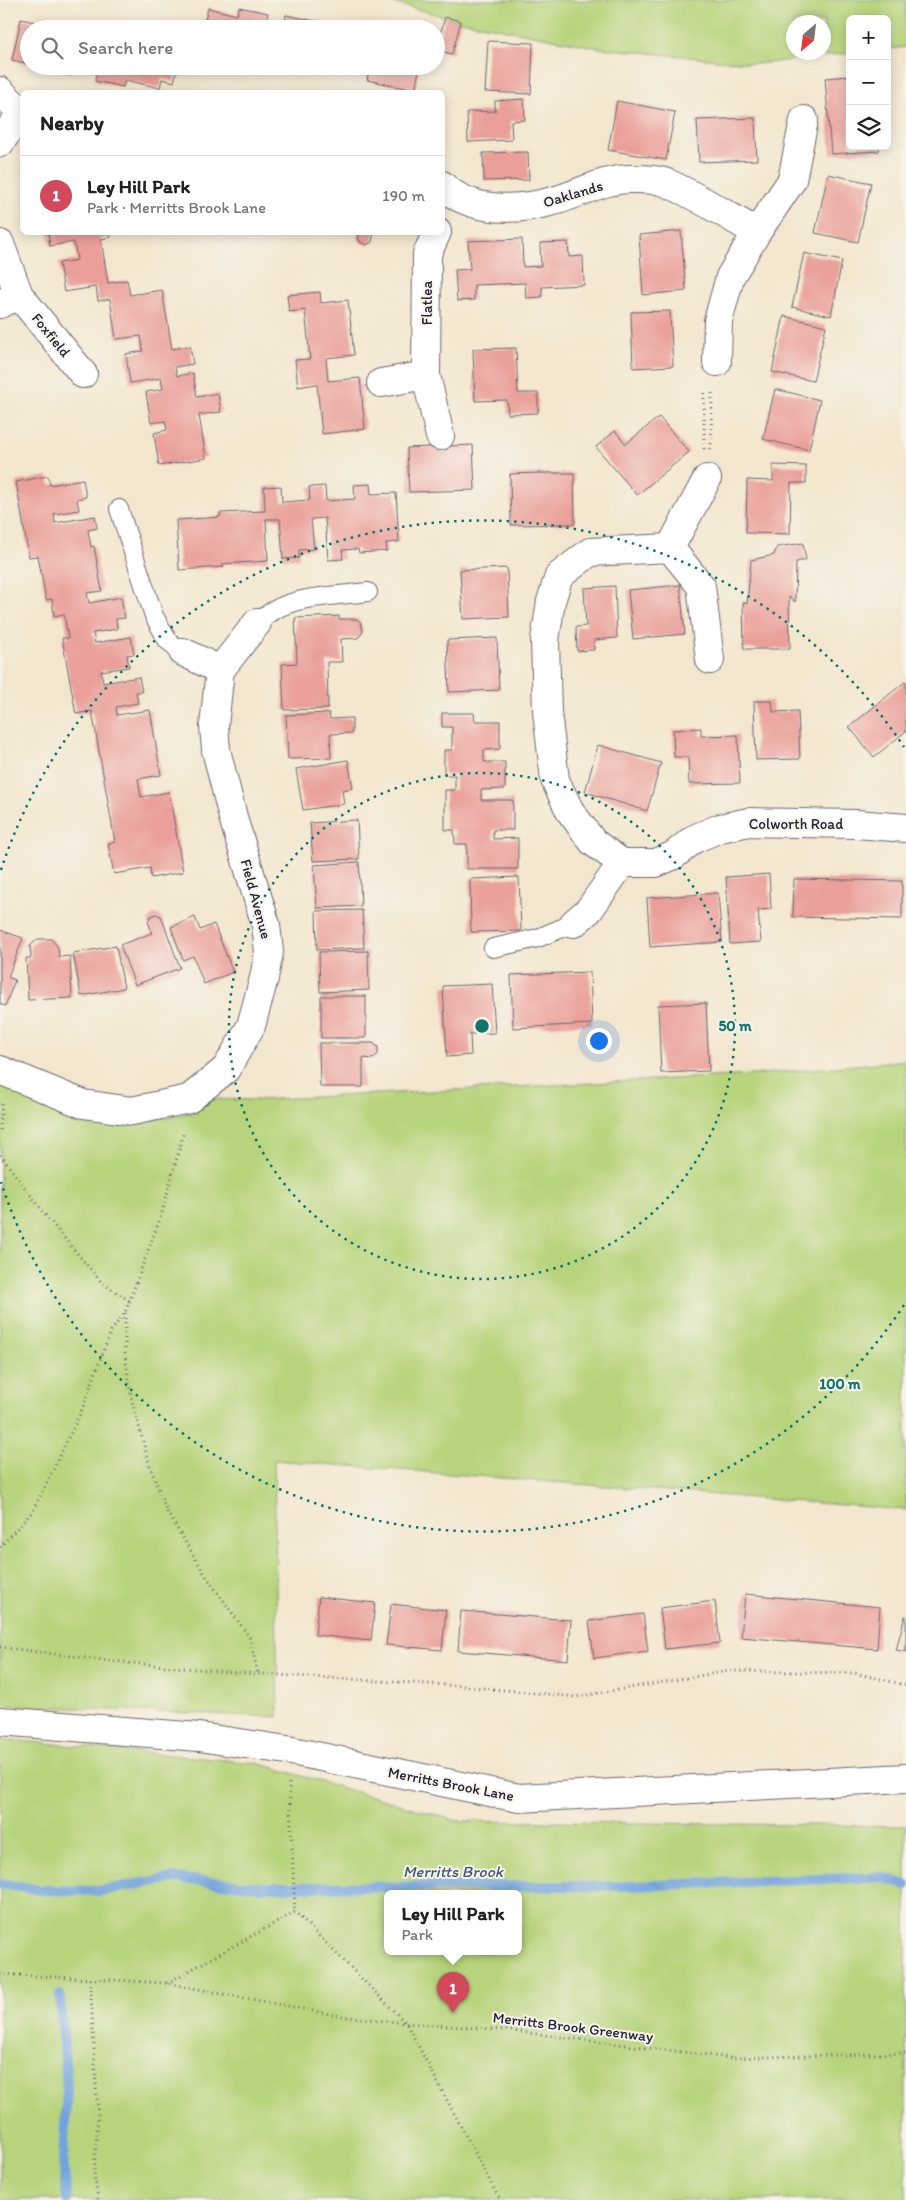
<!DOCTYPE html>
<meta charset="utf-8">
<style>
body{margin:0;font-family:Itim,sans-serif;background:#f2f2f2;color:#222}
.controls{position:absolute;right:15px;top:15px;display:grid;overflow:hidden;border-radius:8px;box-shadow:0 2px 12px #0003}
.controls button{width:45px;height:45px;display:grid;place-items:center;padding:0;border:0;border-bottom:1px solid #e0e0e0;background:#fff;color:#222;font:25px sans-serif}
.compass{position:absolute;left:786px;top:15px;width:45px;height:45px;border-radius:50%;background:#fff;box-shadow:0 2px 12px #0003;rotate:208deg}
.you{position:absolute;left:598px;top:1040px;width:18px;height:18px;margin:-12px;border:4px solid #fff;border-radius:50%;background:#1a73e8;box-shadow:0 0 0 8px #1a73e833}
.badge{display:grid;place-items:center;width:32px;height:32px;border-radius:50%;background:#d1495b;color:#fff;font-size:16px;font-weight:700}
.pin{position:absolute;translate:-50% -41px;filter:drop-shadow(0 1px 2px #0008)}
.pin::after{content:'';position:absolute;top:26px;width:18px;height:15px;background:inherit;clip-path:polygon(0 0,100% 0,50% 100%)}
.popup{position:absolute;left:384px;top:1890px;width:138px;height:65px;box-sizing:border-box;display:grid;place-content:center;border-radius:8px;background:#fff;filter:drop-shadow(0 1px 4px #0005);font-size:16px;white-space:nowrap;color:#767676}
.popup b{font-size:19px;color:#222}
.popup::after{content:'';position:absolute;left:50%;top:100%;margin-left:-10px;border:10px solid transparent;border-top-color:#fff}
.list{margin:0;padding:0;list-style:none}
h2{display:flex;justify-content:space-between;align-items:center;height:65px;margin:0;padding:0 20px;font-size:21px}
h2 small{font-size:16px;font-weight:400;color:#767676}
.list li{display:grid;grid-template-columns:32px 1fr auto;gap:15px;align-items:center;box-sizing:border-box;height:80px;padding:0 20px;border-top:1px solid #e0e0e0}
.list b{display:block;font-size:19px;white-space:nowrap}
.list p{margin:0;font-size:16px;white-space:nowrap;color:#767676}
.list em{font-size:16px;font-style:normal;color:#767676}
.icon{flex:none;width:28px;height:28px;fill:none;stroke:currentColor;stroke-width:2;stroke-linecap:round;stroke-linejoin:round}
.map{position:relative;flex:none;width:906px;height:2200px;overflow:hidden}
.search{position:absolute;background:#fff;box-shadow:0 2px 12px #0003;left:20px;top:20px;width:425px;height:55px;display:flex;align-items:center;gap:12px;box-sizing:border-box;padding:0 18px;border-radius:28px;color:#767676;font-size:19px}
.panel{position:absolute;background:#fff;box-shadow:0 2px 12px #0003;left:20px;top:90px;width:425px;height:145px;border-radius:8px}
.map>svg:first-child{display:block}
</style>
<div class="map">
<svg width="906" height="2200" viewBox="0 0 906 2200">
<rect width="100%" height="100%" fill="#f7f3e8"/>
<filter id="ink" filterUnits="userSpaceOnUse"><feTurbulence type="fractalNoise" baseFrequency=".02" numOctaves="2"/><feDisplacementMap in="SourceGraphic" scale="10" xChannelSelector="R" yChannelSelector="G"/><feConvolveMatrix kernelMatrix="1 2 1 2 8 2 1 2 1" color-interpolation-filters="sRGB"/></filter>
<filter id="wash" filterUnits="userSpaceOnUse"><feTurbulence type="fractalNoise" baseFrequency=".0096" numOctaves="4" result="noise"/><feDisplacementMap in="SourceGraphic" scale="20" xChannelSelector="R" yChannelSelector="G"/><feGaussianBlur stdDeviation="1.12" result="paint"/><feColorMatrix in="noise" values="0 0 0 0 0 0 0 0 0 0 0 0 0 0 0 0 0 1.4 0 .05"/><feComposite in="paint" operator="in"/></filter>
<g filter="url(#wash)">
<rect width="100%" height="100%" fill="#f3e6ce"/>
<path fill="#b7d47b" stroke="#6c7b5b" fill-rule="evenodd" d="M383,0H906V47L887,49V19H850V53L758,64L600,48L461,21ZM794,22H824V52H794Z
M906,1060V1510L274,1460L278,1717L0,1705V1080L17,1086L75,1117L131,1123L196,1112L203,1099L256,1100L752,1075Z
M0,1739L257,1763L457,1821L906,1826V2200H0ZM518,1894V1952H388V1894Z"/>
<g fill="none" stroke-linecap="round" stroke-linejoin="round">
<path stroke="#73a3dd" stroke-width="10" d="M0,1884L42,1890L99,1891L173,1878L262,1887L626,1886L882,1877L906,1885
M60,1995L67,2089L63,2158L67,2200"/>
</g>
<g id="blocks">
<path fill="#ea9f9a" d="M239,7L268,13L265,29H203L208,8L237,15Z
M286,15L350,28V29H283Z
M445,17L461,21L452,54L436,50Z
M21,19L60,28L29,29V64L12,60Z
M488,41L533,43L531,94L485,92Z
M44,66H73L71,73Z
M98,66H178L174,82L162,79L160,88L125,80L123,87L95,81Z
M320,66H345L344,72Z
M370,66H420L415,90L367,80Z
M850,76V146H879V151L831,154L825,78Z
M524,99L525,120L511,121L512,140L468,142L467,112L495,111V101Z
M617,101L675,112L666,160L608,150Z
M755,118L757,160L699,162L697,120Z
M528,152L529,180L484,181L483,153Z
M828,174L871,183L858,242L815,233Z
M681,231L686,291L643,295L639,235Z
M48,232H110L111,237L101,239L108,283L127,280L130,295L162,290L172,349L190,346L193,364L175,367L177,376L193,373L197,397L218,393L221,412L199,415L206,458L159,466L154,433L167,430L165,421L151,423L146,392L163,389L161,378L130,383L126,354L143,351L141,336L116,339L110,299L98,301L96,287L64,292L59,263L77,260L74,242L50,246Z
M360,232H374L372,242L367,245L360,242L358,237Z
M522,239L523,267L541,266L540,243L568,242L569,257L583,256L584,285L542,287V297L526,298L525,283L474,285V300L457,301L455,270L470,269L468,241Z
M804,253L842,261L831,316L792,307Z
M320,292L321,303L348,300L354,355L326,358L328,381L360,378L365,429L322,434L317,384L298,387L295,360L310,359L305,310L289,312L287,295Z
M670,311L673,366L633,368L631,312Z
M784,316L826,326L813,381L772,372Z
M516,348L518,393H538V413L508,414L507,400L475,401L473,349Z
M775,389L820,400L809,450L763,439Z
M659,417L689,452L637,495L596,447L615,431L626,444Z
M473,445L475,490L409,492L407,448Z
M773,465L806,466V483H791L790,534L746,533L747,480L773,481Z
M542,473H574L575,524L511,525L510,474Z
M48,476L50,485L83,479L86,497L77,499L79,510L54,514L55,523L95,516L97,528L88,530L91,547L94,546L102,591L87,593L89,603L121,597L125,618L116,619L117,629L93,633L95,643L131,637L134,654L127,655L129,667L101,671L103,683L139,677L142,692H136L138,703L116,707L117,715L150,710L161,775L138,779L141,797L169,792L183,872L151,878L150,868L114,874L108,844L115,842L92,711L76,714L62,638H68L64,614L54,616L52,599L46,600L38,556L29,557L16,482Z
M370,484L371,494L396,493L399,542L386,543L387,551L359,553L358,549L342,550L343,559L328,560L325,518L311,519L314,549L299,550V558L283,559L280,519H266L268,561L223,564V567L179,570L176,520L220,517V513L265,511L264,487L281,486L282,502L310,500L309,487L325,486L326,501L355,499L354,485Z
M803,543L806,560L796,562L795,602L789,597L790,649H744L743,602L747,604L751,560L774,555L777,547Z
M507,568L509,617L463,619L460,570Z
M680,585L685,634L633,639L628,590Z
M615,586L617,638L594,640V650L577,651L576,627L586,626L584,588Z
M339,616V619H357L361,623L363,632L358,638L341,639L342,662H327L328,709L284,710L282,664L297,663L295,618Z
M497,638L499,690L449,692L447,640Z
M906,681V731L874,757L849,727Z
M754,701H772L773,712L798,711L800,759L756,760Z
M329,713L330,719L352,718V733L330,734L331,758L288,759L286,715Z
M442,713H474L475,721H500V749L484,750V762H505V789L481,790V800H513V830H493V839L518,838V869H467V844H455L454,830H445V790H455V775H444V750H452V727H442Z
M701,728V736L738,735L740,783L689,784L688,757H674L673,730Z
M598,745L661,763L647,811L585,792Z
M348,760L353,788L342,790L344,804L303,810L296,769Z
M357,820L359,859L313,861L310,823Z
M359,862L361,906L317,908L314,865Z
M769,874L771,909L758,910L761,942L730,944L726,877Z
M519,877L521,931L471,932L470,879Z
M794,879L902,881V919L793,917Z
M718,893L722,942L650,947L647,898Z
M362,910L364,948L317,950L316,911Z
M156,914L161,916L180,968L135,985L120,945L152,933L148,921L151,916Z
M195,917L200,930L214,924L233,972L204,984L193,956L183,960L171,927Z
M0,930L23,938L8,977L15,980L5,1006L0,1004Z
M38,939H51L58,947L59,957L70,956L72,998L28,1000L26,958H31L30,946Z
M116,946L124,988L81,996L73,953Z
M368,951L369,990L320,992L319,952Z
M590,972L592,1024L513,1028L511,975Z
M492,984L495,1033L470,1034L471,1055L447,1057L443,986Z
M321,996H366V1038H321Z
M706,1003L709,1071L661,1073L658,1005Z
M319,1043H373L378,1047V1054L373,1059L363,1058V1087H320Z
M745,1594L880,1607L877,1649L741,1637Z
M319,1597L375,1603L371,1641L315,1635Z
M715,1601L720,1643L665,1649L660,1608Z
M391,1604L446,1610L442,1650L386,1645Z
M461,1611L571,1620L568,1660L458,1651Z
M643,1614L648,1651L594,1658L589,1621Z
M905,1616H906V1652L896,1650Z"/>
</g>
</g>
<g filter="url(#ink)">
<use href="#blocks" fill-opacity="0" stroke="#6b676e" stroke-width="1"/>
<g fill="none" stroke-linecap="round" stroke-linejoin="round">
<g stroke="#6b676e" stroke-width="20">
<path id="service" d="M119,509L154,616L168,641L183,652
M257,623C285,594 331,597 368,592
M493,948L538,938L574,923"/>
</g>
<g stroke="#6b676e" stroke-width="30">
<path id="minor" d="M0,91L22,113
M0,143L21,113
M442,185C472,214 519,211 557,200C581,193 606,178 633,179C643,179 658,179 667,183C696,195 729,217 757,232L792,180L804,120
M437,232L427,254L426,375L440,436
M0,244L19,295L0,304
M19,295L83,374
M717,362L718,321L730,277L757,232
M381,383L426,375
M670,548L701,586L710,660
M220,670L257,623
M622,863L593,842L570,811L555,780L547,712L545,640L551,601L559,576L590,552L670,548L707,479
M574,923L589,910L622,863H656L674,855L694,839L720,828L749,822L856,824L906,828
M0,1070L83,1104L132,1111L189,1099L226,1069L251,1026L264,978L269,952L266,925L234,821L216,750L214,726L220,670L183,652
M0,1721L199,1737L287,1750L519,1798L906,1778"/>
</g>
<path stroke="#6b676e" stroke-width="3" stroke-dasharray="1 4" stroke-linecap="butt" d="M704,449V390
M711,449L712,393
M0,1130L2,1103
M0,1155L51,1222L102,1283L130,1301
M125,1313V1356L132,1401L149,1463L167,1512L206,1576L250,1638L258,1674
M0,1547L33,1511L81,1412L111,1331L125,1313L162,1213L184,1131
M0,1647L102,1660L227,1672L463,1686L576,1697L728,1671L854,1673L906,1685
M289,1783L295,1912
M0,1974L166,1983L340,2016L406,2023L504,2030L731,2058L906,2053
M90,1979L98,2118L94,2173L98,2200
M167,1983L295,1912L406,2023L500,2200"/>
<use href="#service" stroke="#fff" stroke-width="18"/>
<use href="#minor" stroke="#fff" stroke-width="28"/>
</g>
</g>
<g fill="none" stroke="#0f766e" stroke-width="2.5" stroke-dasharray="2.5 5">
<circle cx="482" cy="1026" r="253"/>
<path d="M904 1305A506 506 0 0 1 1 1182M1 870A506 506 0 0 1 904 747"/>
</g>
<g text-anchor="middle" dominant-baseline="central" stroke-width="4" stroke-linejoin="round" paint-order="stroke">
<g font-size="15" fill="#22223b" stroke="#f7f3e8">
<text transform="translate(573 194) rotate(-17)">Oaklands</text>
<text transform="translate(427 303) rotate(-90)">Flatlea</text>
<text transform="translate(51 335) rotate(51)">Foxfield</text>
<text x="796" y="824">Colworth Road</text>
<text transform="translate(256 899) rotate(75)">Field Avenue</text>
<text transform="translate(451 1784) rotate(11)">Merritts Brook Lane</text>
<text transform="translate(573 2027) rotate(7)">Merritts Brook Greenway</text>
</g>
<g font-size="16" font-style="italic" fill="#42567c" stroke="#f7f3e8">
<text x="453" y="1871">Merritts Brook</text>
</g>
</g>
<circle cx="482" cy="1026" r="8" fill="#0f766e" stroke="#f7f3e8" stroke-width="2.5"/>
<g font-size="15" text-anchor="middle" font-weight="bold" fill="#0f766e" stroke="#f7f3e8" stroke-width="4" stroke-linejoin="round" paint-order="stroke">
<text x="735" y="1031">50 m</text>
<text x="840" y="1389">100 m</text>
</g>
</svg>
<div class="controls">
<button>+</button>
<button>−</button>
<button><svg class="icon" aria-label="layers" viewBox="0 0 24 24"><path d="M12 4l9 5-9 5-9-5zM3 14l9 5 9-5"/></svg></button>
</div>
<svg class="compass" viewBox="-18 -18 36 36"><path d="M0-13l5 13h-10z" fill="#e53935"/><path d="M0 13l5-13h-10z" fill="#767676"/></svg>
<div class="you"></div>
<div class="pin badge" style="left:453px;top:2013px">1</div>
<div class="popup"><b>Ley Hill Park</b>Park</div>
<div class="search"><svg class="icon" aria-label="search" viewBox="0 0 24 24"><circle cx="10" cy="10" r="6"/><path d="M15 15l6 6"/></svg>Search here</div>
<section class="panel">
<h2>Nearby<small></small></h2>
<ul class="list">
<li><span class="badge">1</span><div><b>Ley Hill Park</b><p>Park · Merritts Brook Lane</p></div><em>190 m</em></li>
</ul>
</section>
</div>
